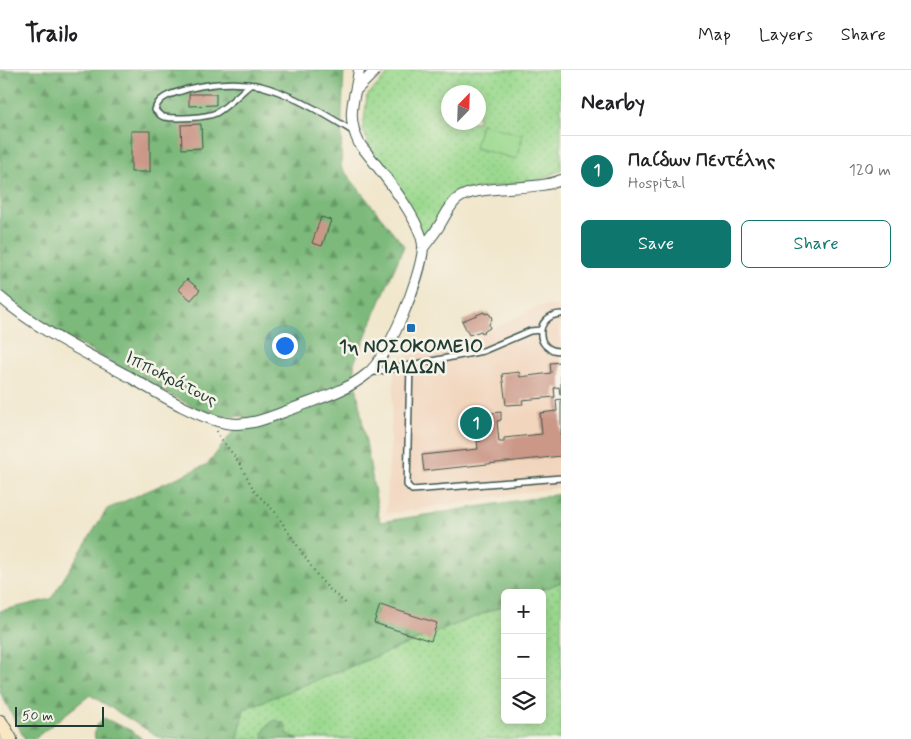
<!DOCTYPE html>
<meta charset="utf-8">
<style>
body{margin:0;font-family:Mynerve,sans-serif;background:#f6f6f6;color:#202124}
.controls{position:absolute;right:15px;bottom:15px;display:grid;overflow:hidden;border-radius:8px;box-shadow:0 2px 12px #0003}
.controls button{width:45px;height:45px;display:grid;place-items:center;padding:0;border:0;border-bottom:1px solid #e0e0e0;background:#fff;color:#202124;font:25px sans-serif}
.compass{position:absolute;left:441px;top:15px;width:45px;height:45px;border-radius:50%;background:#fff;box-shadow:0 2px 12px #0003;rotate:23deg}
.scale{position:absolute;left:15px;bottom:12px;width:89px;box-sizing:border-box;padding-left:5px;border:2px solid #1f3d34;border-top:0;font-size:14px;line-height:18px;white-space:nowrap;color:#1f3d34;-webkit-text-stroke:4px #f7f3e8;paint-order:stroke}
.you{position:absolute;left:284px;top:275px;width:18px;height:18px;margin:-12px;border:4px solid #fff;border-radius:50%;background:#1a73e8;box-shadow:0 0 0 8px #1a73e833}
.badge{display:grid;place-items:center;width:32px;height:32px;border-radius:50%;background:#0f766e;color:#fff;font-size:16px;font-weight:700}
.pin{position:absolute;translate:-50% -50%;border:2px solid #fff;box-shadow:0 1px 5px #0006}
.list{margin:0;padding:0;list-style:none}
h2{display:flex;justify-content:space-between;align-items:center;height:65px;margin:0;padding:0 20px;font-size:21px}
h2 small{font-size:16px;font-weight:400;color:#757577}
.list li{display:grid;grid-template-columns:32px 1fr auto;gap:15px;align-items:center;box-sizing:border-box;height:70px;padding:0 20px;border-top:1px solid #e0e0e0}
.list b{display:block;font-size:19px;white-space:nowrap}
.list p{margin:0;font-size:16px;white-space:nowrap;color:#757577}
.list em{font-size:16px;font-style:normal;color:#757577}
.actions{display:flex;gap:10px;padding:15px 20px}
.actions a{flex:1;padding:11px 0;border:1px solid #0f766e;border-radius:8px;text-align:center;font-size:18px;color:#0f766e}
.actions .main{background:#0f766e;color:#fff}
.icon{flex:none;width:28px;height:28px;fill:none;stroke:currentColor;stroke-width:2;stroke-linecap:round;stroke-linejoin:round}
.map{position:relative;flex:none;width:561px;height:669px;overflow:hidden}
header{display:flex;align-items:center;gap:30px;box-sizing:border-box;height:70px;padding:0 25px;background:#fff;border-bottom:1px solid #e0e0e0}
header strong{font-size:24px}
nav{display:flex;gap:28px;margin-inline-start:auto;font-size:18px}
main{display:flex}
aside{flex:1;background:#fff}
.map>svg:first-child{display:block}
</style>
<header>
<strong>Trailo</strong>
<nav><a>Map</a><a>Layers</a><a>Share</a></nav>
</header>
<main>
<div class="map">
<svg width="561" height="669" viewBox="0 0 561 669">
<defs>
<pattern id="grass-dots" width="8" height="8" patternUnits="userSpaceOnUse" patternTransform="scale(1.25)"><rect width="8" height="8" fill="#9bd98f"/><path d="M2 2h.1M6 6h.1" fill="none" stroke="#85bb7c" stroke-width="1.8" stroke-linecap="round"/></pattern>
<pattern id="forest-firs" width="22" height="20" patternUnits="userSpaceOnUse" patternTransform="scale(1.25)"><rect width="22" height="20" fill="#7cb97a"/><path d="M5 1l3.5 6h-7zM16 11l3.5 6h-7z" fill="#659865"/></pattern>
</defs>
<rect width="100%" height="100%" fill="#f7f3e8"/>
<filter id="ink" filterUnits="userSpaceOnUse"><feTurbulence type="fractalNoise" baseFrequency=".02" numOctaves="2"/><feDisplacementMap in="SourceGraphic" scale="10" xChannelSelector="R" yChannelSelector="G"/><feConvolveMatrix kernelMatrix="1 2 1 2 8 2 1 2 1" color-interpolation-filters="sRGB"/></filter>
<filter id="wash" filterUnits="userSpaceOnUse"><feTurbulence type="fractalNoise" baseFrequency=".0096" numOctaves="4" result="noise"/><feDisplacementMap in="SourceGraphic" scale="20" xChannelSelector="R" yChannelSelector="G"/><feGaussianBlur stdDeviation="1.12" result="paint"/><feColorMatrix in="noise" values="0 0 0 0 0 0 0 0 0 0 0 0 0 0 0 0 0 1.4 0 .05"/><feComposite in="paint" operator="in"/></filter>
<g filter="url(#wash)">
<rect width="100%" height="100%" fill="#f1e7cd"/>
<path fill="#f2d5bd" d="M538,236H561V417L386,444L395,289L480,266Z"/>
<path fill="url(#grass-dots)" stroke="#5d8b62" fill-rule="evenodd" d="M392,0H561V100L539,110L455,122L424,168L373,85L363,59L367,26ZM448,22H478V52H448Z
M561,512V669H238L244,639L505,535V650H542V523H535Z"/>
<path fill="url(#forest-firs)" stroke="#4e7b57" d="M0,0H344L342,40L341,97L404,176L354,293L355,309L380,452L561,424V512L535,523H505V535L244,639L238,669H162L90,625L34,669H25L0,622V541L51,529L107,439L208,394L245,346L225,347L204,342L165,322L46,256L0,221Z
M104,648C117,655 131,658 142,669H95C93,659 97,654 104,648Z
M276,650L285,654L288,664L299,669H263C263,659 267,654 276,650Z"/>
<path fill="#9bd98f" stroke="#5d8b62" d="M481,54L523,65L516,89L475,78Z"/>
<g id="blocks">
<path fill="#cb9888" d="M189,24H216V35L189,36Z
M201,54L202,78L182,79L181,55Z
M131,61H150V102H131Z
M321,147L331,150L322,176L312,173Z
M187,209L200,220L191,230L178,219Z
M484,242L485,244L488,243L491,246L492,249L489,254L490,258L482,263L481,261L469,265L462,251Z
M561,292V325H560L559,317L554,318L555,327L522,330L523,334L506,335L502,304L519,302L520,307L551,303L550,293Z
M561,329V386L424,401L422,385L478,379L477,371H481L479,353H475L474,345L501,342V350L497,351L499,372H504V368L542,364L540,343L557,341L556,330Z
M380,535L437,553L431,571L374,553Z"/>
</g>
</g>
<g filter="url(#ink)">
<use href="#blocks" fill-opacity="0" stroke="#3e564b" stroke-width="1"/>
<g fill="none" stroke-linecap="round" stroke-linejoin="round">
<g stroke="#3e564b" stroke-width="8">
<path id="service" d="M250,15C240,23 227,37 216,43C206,48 175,49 164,47C160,46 158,43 155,40C158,27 171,24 181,21C206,13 236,11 261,16C292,24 327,45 354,62
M561,244C534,245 534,282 561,281
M410,296L407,415L412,420L561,408
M370,303L483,281L530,261L541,260"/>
</g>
<g stroke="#3e564b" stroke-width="12">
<path id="minor" d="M357,19L376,0
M423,178C428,171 434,164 439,156C444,148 449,137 456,130C475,113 534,122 561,110
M0,227C38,260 84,282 128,306C154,321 197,348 226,353C249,357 271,347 292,339C317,329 345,322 367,304C389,287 421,207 423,178C424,152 376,95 359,73C345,44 355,30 359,0"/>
</g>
<g stroke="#3e564b" stroke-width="16">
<path id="secondary" d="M0,652L10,669"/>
</g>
<path stroke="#3e564b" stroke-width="2" stroke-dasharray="1 4" stroke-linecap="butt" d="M217,361L219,366L238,391L255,422L275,442L319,508L332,522L348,535"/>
<use href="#service" stroke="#fff" stroke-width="5"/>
<use href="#minor" stroke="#fff" stroke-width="10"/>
<use href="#secondary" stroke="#f9e7c3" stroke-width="14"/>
</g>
</g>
<rect fill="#1f6fb2" stroke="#f7f3e8" stroke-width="2" x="406" y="253" width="10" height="10" rx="2.5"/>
<g text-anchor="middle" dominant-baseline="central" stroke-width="5" stroke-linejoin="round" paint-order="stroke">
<g font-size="18" font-weight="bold" fill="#1f3d34" stroke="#f7f3e8">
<text x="411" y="277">1η ΝΟΣΟΚΟΜΕΙΟ<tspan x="411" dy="21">ΠΑΙΔΩΝ</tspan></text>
</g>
<g font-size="18" fill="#1f3d34" stroke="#f7f3e8">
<text transform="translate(171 309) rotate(27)">Ιπποκράτους</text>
</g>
</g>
</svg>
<div class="controls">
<button>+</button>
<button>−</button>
<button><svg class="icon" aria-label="layers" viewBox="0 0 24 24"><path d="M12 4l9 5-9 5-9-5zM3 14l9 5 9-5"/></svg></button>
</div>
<svg class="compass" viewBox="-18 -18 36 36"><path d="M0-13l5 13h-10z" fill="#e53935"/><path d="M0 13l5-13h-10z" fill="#757577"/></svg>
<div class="scale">50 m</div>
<div class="you"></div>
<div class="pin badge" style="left:476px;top:353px">1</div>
</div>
<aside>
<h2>Nearby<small></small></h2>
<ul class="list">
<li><span class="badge">1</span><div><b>Παίδων Πεντέλης</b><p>Hospital</p></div><em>120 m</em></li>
</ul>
<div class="actions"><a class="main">Save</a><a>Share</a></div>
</aside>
</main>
